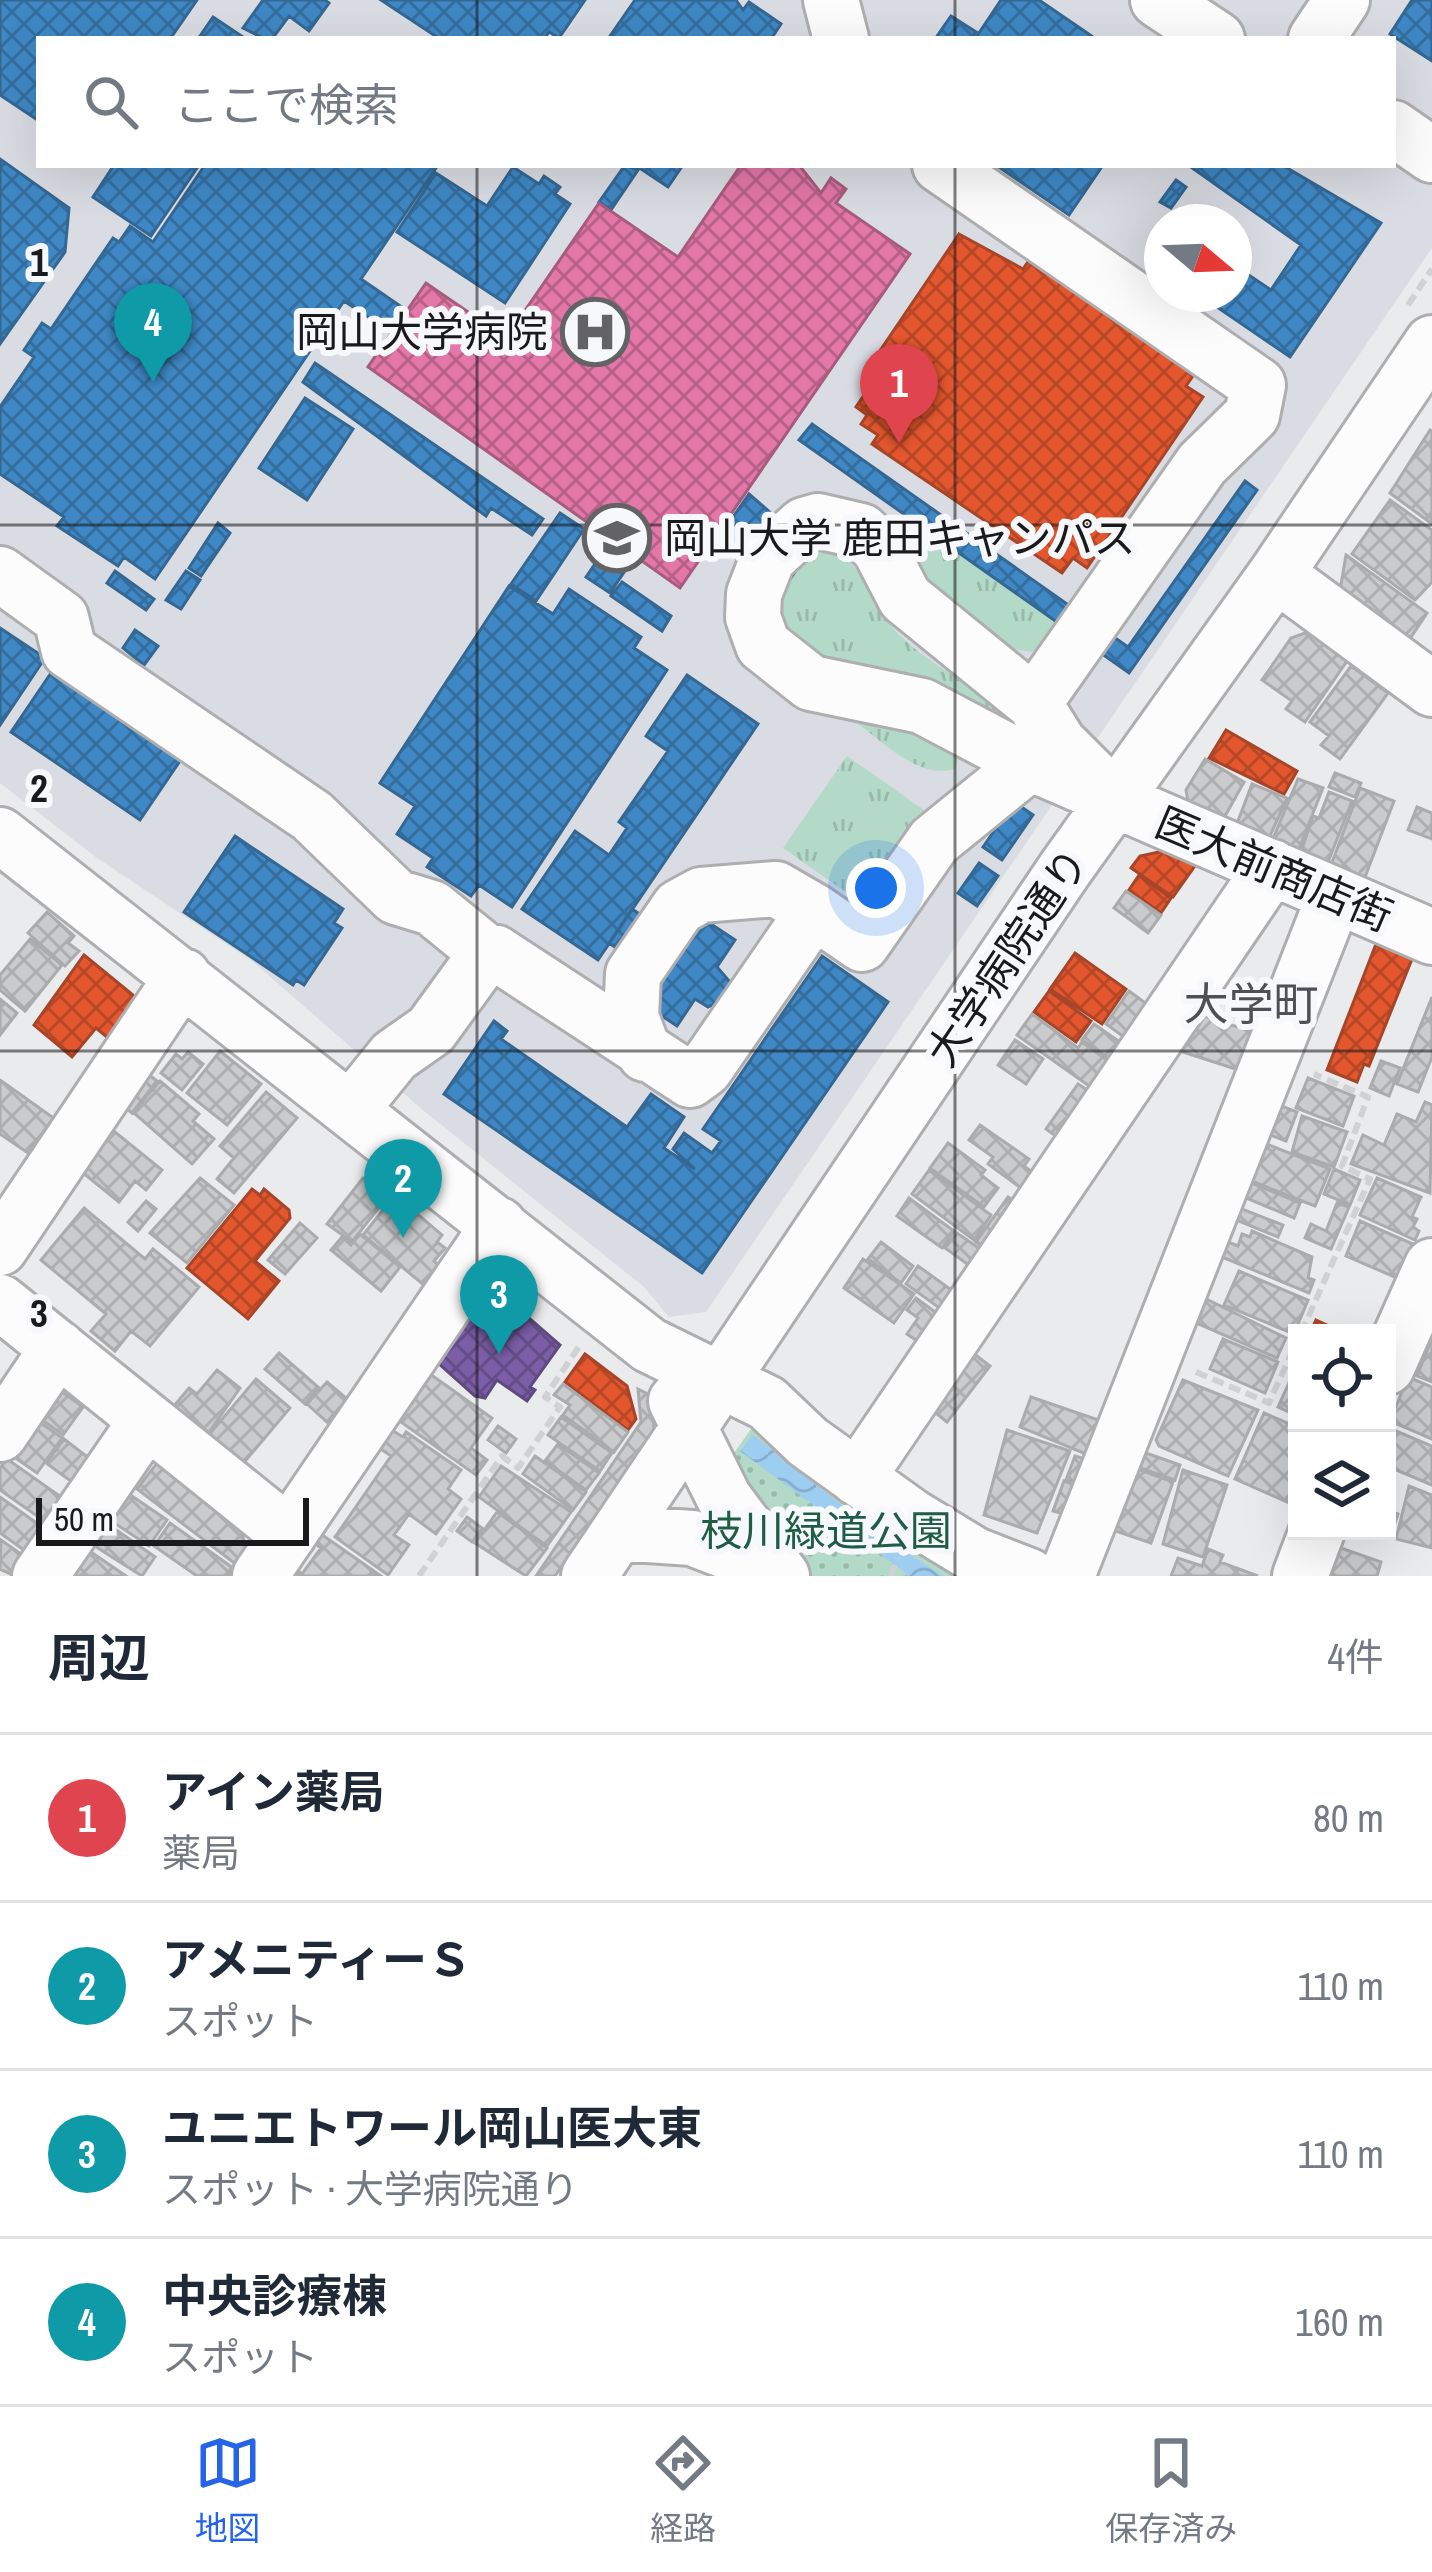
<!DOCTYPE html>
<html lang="ja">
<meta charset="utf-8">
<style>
body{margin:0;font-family:"Archivo Narrow","Noto Sans JP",sans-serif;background:#f6f6f7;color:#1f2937}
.controls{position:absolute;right:36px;bottom:36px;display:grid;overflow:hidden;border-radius:0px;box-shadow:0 12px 48px #0002}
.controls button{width:108px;height:108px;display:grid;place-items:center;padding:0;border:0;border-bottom:3px solid #e0e1e3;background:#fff;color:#1f2937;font:60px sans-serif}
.compass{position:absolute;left:1144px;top:204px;width:108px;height:108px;border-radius:50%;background:#fff;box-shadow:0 12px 48px #0002;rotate:109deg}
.scale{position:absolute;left:36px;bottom:30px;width:273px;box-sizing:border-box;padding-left:12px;border:6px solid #1a1a1c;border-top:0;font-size:33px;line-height:42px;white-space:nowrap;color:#1a1a1c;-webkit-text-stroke:9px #f6f8fb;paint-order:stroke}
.you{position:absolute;left:876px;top:888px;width:42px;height:42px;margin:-30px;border:9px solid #fff;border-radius:50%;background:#1a73e8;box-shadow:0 0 0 18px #1a73e833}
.badge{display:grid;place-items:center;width:78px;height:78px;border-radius:50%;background:#2563eb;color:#fff;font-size:39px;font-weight:700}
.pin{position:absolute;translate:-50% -99px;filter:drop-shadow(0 3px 6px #0008)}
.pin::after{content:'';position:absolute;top:63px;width:42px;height:36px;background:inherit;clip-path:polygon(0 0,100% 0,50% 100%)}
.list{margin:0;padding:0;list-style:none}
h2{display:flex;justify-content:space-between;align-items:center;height:156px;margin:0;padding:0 48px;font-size:51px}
h2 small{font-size:39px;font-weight:400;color:#747a83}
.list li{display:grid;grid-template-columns:78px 1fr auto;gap:36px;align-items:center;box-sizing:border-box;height:168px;padding:0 48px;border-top:3px solid #e0e1e3}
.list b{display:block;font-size:45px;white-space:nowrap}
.list p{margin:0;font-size:39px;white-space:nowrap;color:#747a83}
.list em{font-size:39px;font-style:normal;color:#747a83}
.icon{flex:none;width:66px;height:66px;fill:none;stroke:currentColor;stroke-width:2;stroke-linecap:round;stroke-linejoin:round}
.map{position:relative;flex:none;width:1432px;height:1576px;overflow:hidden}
.search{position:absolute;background:#fff;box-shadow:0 12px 48px #0002;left:36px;right:36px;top:36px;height:132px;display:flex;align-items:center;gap:30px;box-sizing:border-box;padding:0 42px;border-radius:0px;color:#747a83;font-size:45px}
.sheet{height:828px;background:#fff}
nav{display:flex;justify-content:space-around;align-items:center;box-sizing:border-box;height:168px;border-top:3px solid #e0e1e3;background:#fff;font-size:33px;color:#747a83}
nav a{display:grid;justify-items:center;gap:6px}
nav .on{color:#2563eb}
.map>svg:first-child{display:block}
</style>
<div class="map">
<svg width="1432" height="1576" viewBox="0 0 1432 1576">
<defs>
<pattern id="grass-tufts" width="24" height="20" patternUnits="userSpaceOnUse" patternTransform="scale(3)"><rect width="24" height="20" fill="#b3d9c8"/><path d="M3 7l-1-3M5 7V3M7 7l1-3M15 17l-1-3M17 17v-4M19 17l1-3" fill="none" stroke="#99baab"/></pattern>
<pattern id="park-dots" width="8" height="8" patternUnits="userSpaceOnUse" patternTransform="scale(3)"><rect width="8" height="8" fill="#b3d9c8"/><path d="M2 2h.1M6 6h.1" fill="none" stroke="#99baab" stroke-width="1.8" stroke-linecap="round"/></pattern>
<pattern id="water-waves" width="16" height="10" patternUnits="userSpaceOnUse" patternTransform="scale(3)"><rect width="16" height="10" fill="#9dcdf0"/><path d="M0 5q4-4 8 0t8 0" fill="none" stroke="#87afcd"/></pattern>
<pattern id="shops-cross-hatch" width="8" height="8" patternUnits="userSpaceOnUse" patternTransform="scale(3)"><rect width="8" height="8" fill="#e4572e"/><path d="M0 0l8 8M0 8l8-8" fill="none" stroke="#b84726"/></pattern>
<pattern id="offices-cross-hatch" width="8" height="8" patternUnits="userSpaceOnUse" patternTransform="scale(3)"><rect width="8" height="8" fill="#7b5ea7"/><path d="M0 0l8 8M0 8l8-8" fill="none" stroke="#644d87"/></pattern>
<pattern id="schools-cross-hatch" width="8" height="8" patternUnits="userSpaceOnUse" patternTransform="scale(3)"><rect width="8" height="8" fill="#3f88c5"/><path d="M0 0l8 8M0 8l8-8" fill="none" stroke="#346e9f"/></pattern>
<pattern id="health-cross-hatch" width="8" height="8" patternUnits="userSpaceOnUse" patternTransform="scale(3)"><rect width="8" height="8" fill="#e377a8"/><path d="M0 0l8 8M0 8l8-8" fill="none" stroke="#b76188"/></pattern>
<pattern id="building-cross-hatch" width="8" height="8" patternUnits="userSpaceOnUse" patternTransform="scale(3)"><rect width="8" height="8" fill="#cacbcc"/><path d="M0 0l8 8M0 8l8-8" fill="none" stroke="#adaeaf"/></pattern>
</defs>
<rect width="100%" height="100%" fill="#eaebed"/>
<path fill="#dadce3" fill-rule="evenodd" d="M0,0H1432V248L706,1312L669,1317L644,1287L424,1111L252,961L97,858L0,783ZM39,39H1393V165H39ZM1162,222H1234V294H1162Z"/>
<path fill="url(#grass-tufts)" d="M908,517L1066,628L1051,646L1031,652L1010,648L937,595L901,527Z
M828,549C864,562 865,593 887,621C915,657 965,681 1004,706L1006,717L993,725L818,654L790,636L770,603L802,554Z
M861,714L907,723L958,758L955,769C918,779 886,744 858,724Z
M847,756L934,817L870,909L783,848Z"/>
<path fill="url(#park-dots)" d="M760,1427L998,1576H807L729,1460L751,1429Z"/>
<path fill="url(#water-waves)" d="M753,1435L881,1536L943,1576H910L740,1451Z"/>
<path fill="url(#shops-cross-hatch)" stroke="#a74529" stroke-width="3" d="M959,234L1023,269L1034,253L1200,366L1186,386L1203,397L1087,568L1073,558L1062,573L872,444L878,435L861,424L867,415L856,407L883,367L873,361Z
M1226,730L1297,771L1284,794L1209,758Z
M1163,851L1197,863L1173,897L1131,868L1140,856Z
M1139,875L1171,898L1161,913L1129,890Z
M1378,939L1404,949L1402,955L1412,959L1369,1066L1364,1064L1357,1082L1327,1070Z
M1075,953L1126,989L1102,1024L1050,989Z
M84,955L139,1000L108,1038L96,1028L72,1057L34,1025Z
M1049,991L1091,1021L1076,1042L1034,1012Z
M252,1189L260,1195L264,1189L289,1210L290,1218L255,1261L279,1281L248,1319L187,1268Z
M1316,1320L1345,1333H1310Z
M585,1354L627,1386L636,1419L628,1430L565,1382Z"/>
<path fill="url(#offices-cross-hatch)" stroke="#5e4a7d" stroke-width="3" d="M498,1291L560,1345L530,1387L535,1390L527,1401L497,1380L485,1398L475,1396L437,1362L488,1292L493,1296Z"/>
<path fill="url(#schools-cross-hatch)" stroke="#346792" stroke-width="3" d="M0,0H197L170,39H39V121L0,95Z
M263,0H325L329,3L309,31L289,16L272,39H265L243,28Z
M381,0H585L559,38L549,32L544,39H440Z
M635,0H736L743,10L749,2L781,24L771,39H608Z
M1001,0H1039L1096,39H975Z
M1412,0H1432V61L1390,34Z
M951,16L976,32L971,39H935Z
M213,17L246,39H198Z
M0,159L69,208L65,252L0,344Z
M114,165H199L151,236L93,197Z
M205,165H438L361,279L403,308L388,330L344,301L155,579L124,557L118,566L57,526L64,517L0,474V407L34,357L24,350L42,323L51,329L113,238L119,242L130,226L153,242Z
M625,165L638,170L611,210L599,202Z
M635,165H683L668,187Z
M996,165H1103L1069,215Z
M1188,165H1282L1381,223L1290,357L1198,294H1234V265L1271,290L1301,245Z
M513,167L539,184L544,176L560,187L555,194L570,204L505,303L397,232L436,173L487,206Z
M1176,180L1186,187L1171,208L1160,202Z
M315,363L543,519L532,535L491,508L486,516L303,382Z
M305,398L353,429L307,500L259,468Z
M812,424L1128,647L1245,481L1257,490L1129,673L799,440Z
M749,494L811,548L790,579L715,543Z
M560,513L584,529L536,601L511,584Z
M218,523L230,533L201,576L189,568Z
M603,552L627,568L610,593L586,577Z
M115,571L154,599L146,610L107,583Z
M186,571L200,580L181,609L166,600Z
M622,582L671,616L662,631L611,596Z
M509,586L553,614L569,589L641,637L634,648L667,670L512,907L479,885L471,896L427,867L433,858L397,834L415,806L380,783Z
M0,628L45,658L0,725Z
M135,630L158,646L144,665L123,648Z
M55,667L184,755L140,820L11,732Z
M687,675L758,724L598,960L522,909L575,831L609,855L627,828L619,822L668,751L646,736Z
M1014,802L1033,815L1002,860L983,847Z
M235,836L343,909L334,923L342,928L304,985L296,980L293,985L184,912Z
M979,863L998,876L977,906L958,893Z
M632,909L679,940L696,914L735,940L717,967L730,982L723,1000L708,1007L695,999L677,1026L638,1000L656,975L609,943Z
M822,956L888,1002L702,1273L444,1094L494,1021L507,1031L501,1039L627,1127L651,1094L684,1117L664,1148L695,1169L673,1149L684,1133L712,1153L721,1141L703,1129Z"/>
<path fill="url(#health-cross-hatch)" stroke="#a75b7e" stroke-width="3" d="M741,165H799L821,193L831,178L846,189L836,203L910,254L680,588L368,367L426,283L506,338L599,203L678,257Z"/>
<path fill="url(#building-cross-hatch)" stroke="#aaabad" stroke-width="3" d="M1430,430L1432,431V524L1390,493Z
M1390,500L1432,530V582L1415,600L1352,554Z
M1346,555L1427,613L1409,640L1340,590Z
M1311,631L1349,658L1305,722L1286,709L1292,701L1262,680L1291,638Z
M1351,666L1388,693L1340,759L1321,745L1329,736L1310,722Z
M1205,759L1244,782L1224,818L1189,806L1186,790Z
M1335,773L1361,783L1355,797L1329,787Z
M1298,779L1323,788L1298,851L1272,841Z
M1252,784L1287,798L1269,838L1236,826Z
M1360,788L1394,801L1365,877L1331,865Z
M1329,792L1352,801L1328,862L1301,852L1313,816L1319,818Z
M1417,807L1432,813V839L1408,830Z
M1126,891L1161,915L1148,933L1114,908Z
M47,912L74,936L68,943L79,951L65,966L28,933Z
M30,939L62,965L25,1011L0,990V975Z
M1129,991L1159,1013L1136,1046L1106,1024Z
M1432,997V1057L1418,1092L1397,1084Z
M0,999L17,1013L0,1035Z
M1193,1012L1258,1034L1245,1072L1174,1049Z
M1032,1014L1078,1048L1082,1042L1111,1063L1092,1088L1017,1035Z
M1094,1024L1134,1052L1123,1068L1082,1040Z
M1015,1040L1043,1059L1026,1084L998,1065Z
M220,1051L261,1084L227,1125L187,1093Z
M188,1052L203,1064L182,1090L161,1073L176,1054L182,1059Z
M1381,1061L1400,1068L1389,1096L1370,1088Z
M144,1071L157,1081L132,1113L120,1103Z
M1308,1078L1354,1096L1343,1126L1296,1108Z
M0,1080L59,1122L55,1128L49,1124L28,1153L0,1134Z
M160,1081L199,1114L193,1121L214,1139L192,1164L133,1112Z
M1078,1084L1101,1099L1068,1145L1046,1129Z
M266,1092L297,1118L234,1193L217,1179L234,1158L220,1146Z
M1425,1102L1432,1105L1430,1193L1351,1164L1363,1135L1384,1145L1397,1114L1416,1122Z
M1274,1103L1297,1112L1286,1141L1262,1132Z
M1302,1116L1347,1132L1334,1167L1292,1152Z
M980,1125L1029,1159L1024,1166L1044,1181L1033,1197L988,1164L993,1157L969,1140Z
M110,1128L162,1170L146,1190L135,1181L119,1202L77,1168Z
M948,1143L985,1170L981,1175L998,1188L984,1207L930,1168Z
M1264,1143L1330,1169L1315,1206L1249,1180Z
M1334,1169L1360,1180L1350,1205L1324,1194Z
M929,1170L991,1215L974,1240L912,1194Z
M372,1177L391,1192L352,1242L327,1224L363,1178L369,1182Z
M200,1178L234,1205L187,1263L150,1233Z
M1377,1178L1421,1197L1412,1217L1417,1219L1413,1227L1419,1231L1415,1240L1360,1215Z
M1244,1180L1300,1203L1294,1218L1239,1195Z
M395,1195L442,1235L437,1242L445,1248L434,1261L439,1266L424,1285L363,1235Z
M1008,1197L1027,1209L995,1255L976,1242Z
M909,1198L954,1231L942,1248L897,1216Z
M146,1201L156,1209L138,1231L128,1222Z
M1337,1203L1349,1207L1331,1249L1305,1238L1311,1224L1326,1231Z
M1234,1206L1283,1225L1278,1237L1229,1217Z
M84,1208L145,1259L153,1249L199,1287L150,1346L131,1331L115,1351L91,1331L106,1314L41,1260Z
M1360,1221L1413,1244L1397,1278L1346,1256Z
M300,1223L317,1238L285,1274L268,1260Z
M1252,1231L1312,1257L1308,1278L1314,1280L1309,1293L1217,1255L1223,1240L1238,1246L1242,1234L1250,1237Z
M957,1233L993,1258L981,1274L945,1248Z
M360,1234L400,1267L381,1291L331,1250L342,1237L351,1245Z
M881,1242L913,1266L901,1283L868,1259Z
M863,1259L914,1294L894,1323L844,1288Z
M918,1266L964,1299L952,1317L906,1284Z
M1239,1271L1308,1300L1294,1334L1224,1305Z
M1198,1295L1286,1338L1277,1358L1187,1319Z
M916,1298L949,1322L929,1349L907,1334L918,1318L907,1310Z
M1432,1338V1382L1417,1376Z
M1223,1339L1278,1362L1265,1393L1210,1369Z
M279,1353L319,1388L305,1404L265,1369Z
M973,1353L990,1366L947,1422L931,1409Z
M1297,1365V1416L1278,1407Z
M217,1370L240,1388L207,1435L173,1407L189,1388L197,1394Z
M430,1374L492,1418L471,1448L487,1460L476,1475L398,1420Z
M1408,1377L1432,1387V1439L1390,1421Z
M256,1379L290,1408L241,1466L207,1437Z
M1183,1380L1258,1410L1228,1476L1159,1446L1156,1440Z
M327,1382L347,1399L327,1422L307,1404Z
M563,1384L628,1432L614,1452L563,1415L570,1405L554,1395Z
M638,1389L652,1396L654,1431L555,1576H536L641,1422Z
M61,1391L83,1407L63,1435L31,1412Z
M1031,1397L1104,1422L1091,1456L1020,1427Z
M1264,1413L1297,1427V1480L1287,1502L1235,1479Z
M31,1416L62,1438L37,1473L7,1452Z
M561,1417L612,1453L600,1471L548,1435Z
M498,1426L516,1439L506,1453L488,1440Z
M390,1429L403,1437L406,1432L461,1470L448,1489L461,1499L436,1534L409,1514L394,1535L409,1545L388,1575L335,1537L391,1456L378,1447Z
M1007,1430L1070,1451L1037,1533L984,1515Z
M1396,1431L1432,1446V1485L1387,1466Z
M64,1439L94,1462L76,1485L46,1463Z
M558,1444L599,1473L586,1490L545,1461Z
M1143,1452L1180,1465L1175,1480L1137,1467Z
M535,1456L586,1492L573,1510L523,1474Z
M1075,1456L1085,1459L1076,1483L1066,1480Z
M7,1459L64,1499L47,1523L0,1490V1468Z
M157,1463L241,1527L246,1552L237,1565L137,1489Z
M501,1466L571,1512L547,1546L479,1497Z
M1135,1468L1173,1482L1151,1543L1113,1530Z
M1183,1470L1227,1485L1203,1557L1163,1544Z
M1064,1481L1081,1487L1070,1516L1053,1511Z
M1409,1486L1432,1495V1548L1396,1539Z
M126,1492L167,1520L149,1546L113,1522Z
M0,1497L45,1529L28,1553L0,1533Z
M1387,1510L1398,1514L1391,1535L1365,1531H1387Z
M497,1512L547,1548L526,1576L475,1543Z
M467,1517L482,1528L472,1542L457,1531Z
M105,1522L155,1557L142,1576L90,1543Z
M170,1523L233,1568L228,1576H197L154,1546Z
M318,1532L381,1576H288L294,1568L302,1574L321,1548L312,1541Z
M1,1540L28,1559L15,1576L0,1569Z
M1335,1546L1381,1562L1377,1576H1321Z
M1208,1549L1223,1555L1220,1562L1258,1576H1171L1178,1558L1202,1566Z
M88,1550L126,1576H71Z"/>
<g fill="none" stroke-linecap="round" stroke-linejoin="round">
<g stroke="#aeaeb0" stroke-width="60">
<path id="minor" d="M831,0L841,39
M1158,0L1217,39
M1316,39L1342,0
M1393,128L1432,155
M940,165L1258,385L1252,415L1202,464L1034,703
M0,574L61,618L69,651L312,816L396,897L432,908L490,955
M1276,574L1432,689
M1116,800L1059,743L1034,703L905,598L879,548L861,531L818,521L804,525L768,558L754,594L753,617L763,645L811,683L922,706L1030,763L1432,937
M0,835L649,1345L767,1403L808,1442L911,1516L975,1555L1029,1576
M645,1054L631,1017L633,974L679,907L701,895L776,889L814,911
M352,1108L394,1056L431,1030L484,957L496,953L690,1080L705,1069L814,911L862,944L934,841L1030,763
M0,1248L183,976
M0,1302L289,1534
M1387,1367L1432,1266
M676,1401L724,1498L782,1576
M0,1434L58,1348
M857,1478L1272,867
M618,1533L692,1538L775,1570
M40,1576L147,1420
M260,1576L499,1225
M589,1576L1065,869L1276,574L1432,343
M1067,1576L1335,895
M1300,1576L1317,1531"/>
</g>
<path stroke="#d0d1d2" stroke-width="6" stroke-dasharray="12 6" stroke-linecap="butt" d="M1408,305L1432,269
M1301,1333L1370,1179L1342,1166L1368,1097L1314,1074
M1196,1372L1269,1403L1297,1341
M819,1550L825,1532L841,1518
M419,1576L502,1456L518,1468L560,1407L545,1397L580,1345
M891,1576L897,1558"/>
<use href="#minor" stroke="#fcfcfc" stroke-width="54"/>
</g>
<path fill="none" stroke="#1a1a1c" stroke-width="3" stroke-opacity="0.55" d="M477,0V39M955,0V39M477,165V1576M955,165V1576M0,525H1432M0,1051H1432"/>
<defs>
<g id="hospital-ring" transform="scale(3.45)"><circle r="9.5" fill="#f6f8fb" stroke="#636365" stroke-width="1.5"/><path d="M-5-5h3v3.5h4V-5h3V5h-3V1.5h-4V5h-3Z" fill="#636365"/></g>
<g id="university-ring" transform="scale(3.45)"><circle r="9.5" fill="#f6f8fb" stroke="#636365" stroke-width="1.5"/><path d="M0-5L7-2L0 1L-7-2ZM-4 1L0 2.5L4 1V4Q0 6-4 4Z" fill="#636365"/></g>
</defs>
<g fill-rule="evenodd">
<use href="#hospital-ring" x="595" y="332"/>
<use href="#university-ring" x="617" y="538"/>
</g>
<g text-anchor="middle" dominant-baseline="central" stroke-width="12" stroke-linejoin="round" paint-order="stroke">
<g font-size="42" fill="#1a1a1c" stroke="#f6f8fb" text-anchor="end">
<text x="548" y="332">岡山大学病院</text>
<text x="664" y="538" text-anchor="start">岡山大学 鹿田キャンパス</text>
</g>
<g font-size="42" fill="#1a1a1c" stroke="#f6f8fb">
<text transform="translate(1274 869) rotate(23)">医大前商店街</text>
<text transform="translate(1007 957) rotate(-56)">大学病院通り</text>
</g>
<g font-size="42" fill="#1f5d44" stroke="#f6f8fb">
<text x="826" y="1531">枝川緑道公園</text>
</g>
<g font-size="45" fill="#4f5053" stroke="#f6f8fb">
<text x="1251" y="1003">大学町</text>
</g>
</g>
<g font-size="39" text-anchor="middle" font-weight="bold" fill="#1a1a1c" stroke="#f6f8fb" stroke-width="12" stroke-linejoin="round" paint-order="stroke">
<text x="39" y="276">1</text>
<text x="39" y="802">2</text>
<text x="39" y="1327">3</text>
</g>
</svg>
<div class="controls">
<button><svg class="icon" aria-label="locate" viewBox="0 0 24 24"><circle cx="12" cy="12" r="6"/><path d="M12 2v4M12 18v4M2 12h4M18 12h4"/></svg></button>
<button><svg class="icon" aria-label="layers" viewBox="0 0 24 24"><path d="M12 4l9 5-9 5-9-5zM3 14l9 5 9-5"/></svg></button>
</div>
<svg class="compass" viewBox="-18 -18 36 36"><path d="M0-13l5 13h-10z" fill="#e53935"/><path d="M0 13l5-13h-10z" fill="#747a83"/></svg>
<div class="scale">50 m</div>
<div class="you"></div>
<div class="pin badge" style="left:899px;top:443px;background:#e0444e">1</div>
<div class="pin badge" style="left:403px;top:1238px;background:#0f9aa8">2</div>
<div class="pin badge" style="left:499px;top:1354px;background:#0f9aa8">3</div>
<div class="pin badge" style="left:153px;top:382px;background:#0f9aa8">4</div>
<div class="search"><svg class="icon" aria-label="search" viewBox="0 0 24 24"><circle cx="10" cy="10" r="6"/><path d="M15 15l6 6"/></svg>ここで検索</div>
</div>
<section class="sheet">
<h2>周辺<small>4件</small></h2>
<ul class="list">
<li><span class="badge" style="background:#e0444e">1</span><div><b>アイン薬局</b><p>薬局</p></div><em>80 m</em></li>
<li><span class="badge" style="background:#0f9aa8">2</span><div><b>アメニティーＳ</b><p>スポット</p></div><em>110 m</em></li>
<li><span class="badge" style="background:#0f9aa8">3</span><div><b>ユニエトワール岡山医大東</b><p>スポット · 大学病院通り</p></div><em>110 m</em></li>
<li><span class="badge" style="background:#0f9aa8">4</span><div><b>中央診療棟</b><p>スポット</p></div><em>160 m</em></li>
</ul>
</section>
<nav>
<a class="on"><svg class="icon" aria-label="map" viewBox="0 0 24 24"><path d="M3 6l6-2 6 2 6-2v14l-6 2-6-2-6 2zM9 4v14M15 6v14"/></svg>地図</a>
<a><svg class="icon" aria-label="directions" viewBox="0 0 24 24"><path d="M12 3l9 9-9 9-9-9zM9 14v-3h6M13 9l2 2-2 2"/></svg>経路</a>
<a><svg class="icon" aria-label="saved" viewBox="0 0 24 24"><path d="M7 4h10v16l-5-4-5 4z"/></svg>保存済み</a>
</nav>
